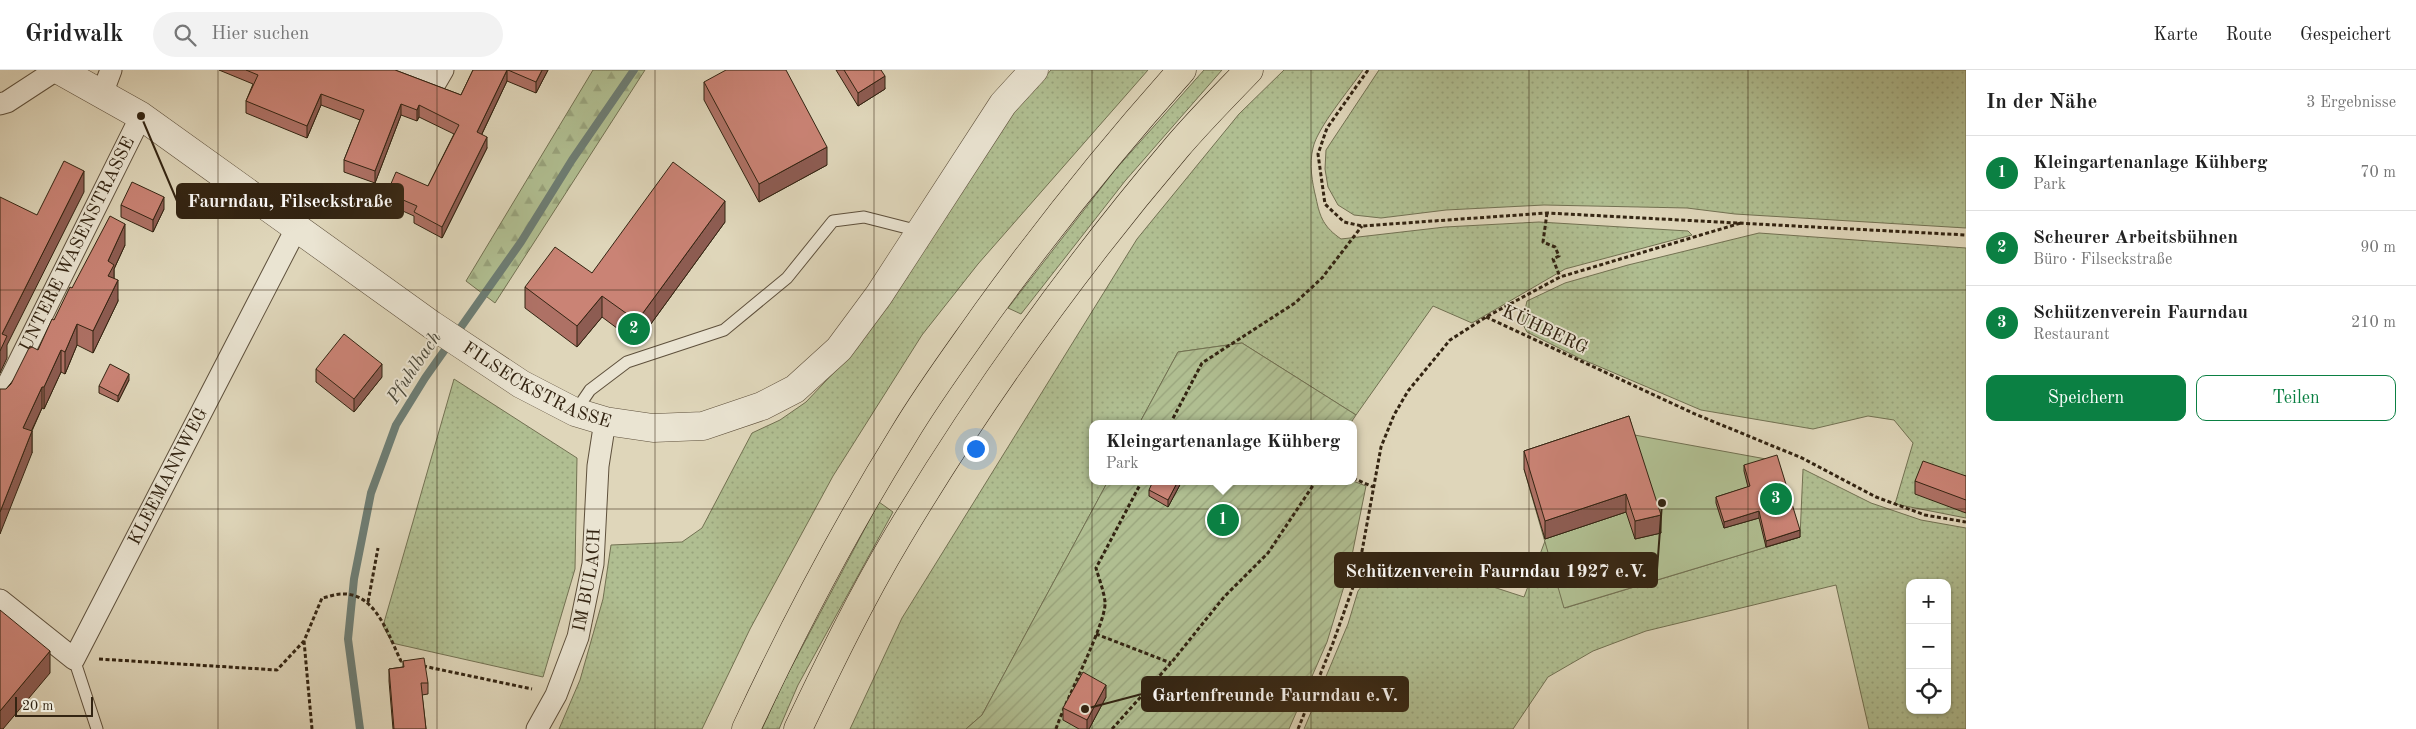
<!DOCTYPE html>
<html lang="de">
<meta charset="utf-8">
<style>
body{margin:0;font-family:"Old Standard TT",serif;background:#f2f2f2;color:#222}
.controls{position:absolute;right:15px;bottom:15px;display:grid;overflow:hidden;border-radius:10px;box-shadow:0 1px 4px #0004}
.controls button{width:45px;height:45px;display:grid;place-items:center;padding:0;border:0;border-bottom:1px solid #e0e0e0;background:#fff;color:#222;font:25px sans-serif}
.scale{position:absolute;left:15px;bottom:12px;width:78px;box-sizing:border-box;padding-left:5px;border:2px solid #332412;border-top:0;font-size:14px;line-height:18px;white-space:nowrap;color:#332412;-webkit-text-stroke:4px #eae4d2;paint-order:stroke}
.you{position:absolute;left:975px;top:378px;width:18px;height:18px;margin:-12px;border:4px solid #fff;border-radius:50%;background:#1a73e8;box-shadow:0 0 0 8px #1a73e833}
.badge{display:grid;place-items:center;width:32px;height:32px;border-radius:50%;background:#0b8043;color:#fff;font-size:16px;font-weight:700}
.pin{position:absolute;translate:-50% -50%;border:2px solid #fff;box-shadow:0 1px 5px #0006}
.popup{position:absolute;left:1089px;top:350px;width:268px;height:65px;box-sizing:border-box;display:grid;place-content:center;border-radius:10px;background:#fff;filter:drop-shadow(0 1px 4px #0005);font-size:16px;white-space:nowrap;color:#767676}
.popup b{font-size:19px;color:#222}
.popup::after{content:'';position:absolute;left:50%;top:100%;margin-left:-10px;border:10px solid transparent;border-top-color:#fff}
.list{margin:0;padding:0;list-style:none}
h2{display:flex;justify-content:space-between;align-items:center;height:65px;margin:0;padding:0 20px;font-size:21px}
h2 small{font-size:16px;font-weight:400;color:#767676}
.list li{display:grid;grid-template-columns:32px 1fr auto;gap:15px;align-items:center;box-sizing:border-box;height:75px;padding:0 20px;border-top:1px solid #e0e0e0}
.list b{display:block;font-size:19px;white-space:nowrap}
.list p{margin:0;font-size:16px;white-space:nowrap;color:#767676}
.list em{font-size:16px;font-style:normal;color:#767676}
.actions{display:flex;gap:10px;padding:15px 20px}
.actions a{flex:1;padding:11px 0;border:1px solid #0b8043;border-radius:10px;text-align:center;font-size:18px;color:#0b8043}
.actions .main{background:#0b8043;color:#fff}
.icon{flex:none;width:28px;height:28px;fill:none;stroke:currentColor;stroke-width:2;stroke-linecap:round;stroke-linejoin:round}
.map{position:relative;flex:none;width:1966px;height:659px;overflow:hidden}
header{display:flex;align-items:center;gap:30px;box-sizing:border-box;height:70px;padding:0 25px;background:#fff;border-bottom:1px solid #e0e0e0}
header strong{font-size:24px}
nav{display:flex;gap:28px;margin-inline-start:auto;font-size:18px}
.search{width:350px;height:45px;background:#f2f2f2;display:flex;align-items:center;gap:12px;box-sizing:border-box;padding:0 18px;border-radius:28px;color:#767676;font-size:19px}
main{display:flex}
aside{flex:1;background:#fff}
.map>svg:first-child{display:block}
</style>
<header>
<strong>Gridwalk</strong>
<div class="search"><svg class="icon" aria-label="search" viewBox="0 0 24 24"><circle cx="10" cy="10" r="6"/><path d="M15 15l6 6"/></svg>Hier suchen</div>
<nav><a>Karte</a><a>Route</a><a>Gespeichert</a></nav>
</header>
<main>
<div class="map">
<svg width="1966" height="659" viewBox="0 0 1966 659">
<defs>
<pattern id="grass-dots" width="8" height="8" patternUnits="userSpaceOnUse" patternTransform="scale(1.25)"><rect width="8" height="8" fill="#b0be91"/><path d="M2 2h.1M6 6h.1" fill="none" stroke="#98a37c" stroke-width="1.8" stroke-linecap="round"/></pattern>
<pattern id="forest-firs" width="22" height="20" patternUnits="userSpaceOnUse" patternTransform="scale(1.25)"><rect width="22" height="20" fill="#b0be91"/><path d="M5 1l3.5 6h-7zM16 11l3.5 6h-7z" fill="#98a37c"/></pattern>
<pattern id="garden-furrows" width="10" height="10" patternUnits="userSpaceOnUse" patternTransform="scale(1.25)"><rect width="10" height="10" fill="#b0be91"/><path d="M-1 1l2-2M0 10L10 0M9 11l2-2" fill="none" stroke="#98a37c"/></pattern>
</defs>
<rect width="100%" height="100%" fill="#dfd6ba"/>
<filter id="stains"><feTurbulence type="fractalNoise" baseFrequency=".004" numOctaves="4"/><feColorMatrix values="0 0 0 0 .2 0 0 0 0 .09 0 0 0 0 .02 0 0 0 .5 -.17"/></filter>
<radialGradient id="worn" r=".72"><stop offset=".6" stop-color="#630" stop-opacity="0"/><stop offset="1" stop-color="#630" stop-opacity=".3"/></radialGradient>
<path fill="url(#grass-dots)" stroke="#727152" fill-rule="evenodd" d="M1051,0H1148L978,194L922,265L833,406L750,559L702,659H559L580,610L603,529L611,475L682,472L702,458L752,363L780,350L806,332L840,296L1010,47Z
M1204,0H1222L1125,111L1021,244L1008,238L1115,100Z
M1284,0H1363C1350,19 1317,58 1313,78C1309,94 1312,112 1316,128C1320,148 1324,157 1341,169L1445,157L1539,152L1688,161L1692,165L1565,199L1472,253L1433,236L1356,345L1242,273L1178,282L1139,354H1093V411H1108L982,645L966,659H850L902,548L1137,169L1239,44Z
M1379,0H1966V158L1735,144L1687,138L1544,135L1446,140L1381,148L1354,145L1338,135L1328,117L1325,99L1326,80Z
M1759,163L1966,178V448L1895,434L1913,373L1894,350L1868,346L1813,359L1701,340L1579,288L1527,262L1522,253L1527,231L1565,213L1628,195Z
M454,309L577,388L575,499L543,607L392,573L383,556Z
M1803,399L1871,433L1921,450L1966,458V659H1869L1836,515L1646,561L1593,581L1548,607L1513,659H1304L1348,554L1358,521L1375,499L1484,514L1524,527L1545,471L1565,538L1800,467ZM1910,513H1947V640H1910Z
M879,432L893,442L798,615L779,659H762L784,611Z"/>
<path fill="url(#forest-firs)" stroke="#727152" d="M593,0H645L495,233L466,211Z"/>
<path fill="url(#garden-furrows)" stroke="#727152" d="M1242,273L1356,345L1350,354H1139L1178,282Z
M1108,411H1353L1366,416L1349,500L1327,572L1289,659H966L982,645Z"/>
<path fill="#b0be91" stroke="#727152" d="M1629,364L1777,391L1800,467L1564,538L1524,399Z"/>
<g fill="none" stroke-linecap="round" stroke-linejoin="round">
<path stroke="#6d7d74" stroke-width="8" d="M360,659L348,569L354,509L371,423L396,355L425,308L521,172L572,90L634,0"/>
<g stroke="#5e503c" stroke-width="13">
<path id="service" d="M575,342L590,320L627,292L724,260L787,208L833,151L864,147L919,161
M74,589L97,659"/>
</g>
<g stroke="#5e503c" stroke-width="23">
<g id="minor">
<path d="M399,0L436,12L443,0"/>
<path d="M102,24L111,0"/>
<path d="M0,34L7,32L56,0"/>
<path id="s1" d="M0,330L141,46"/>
<path id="s2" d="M0,530L74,589L297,157"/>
<path id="s3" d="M537,659L556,625L578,567L593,494L598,396L605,351"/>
</g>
</g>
<g stroke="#5e503c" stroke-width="29">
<g id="tertiary">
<path id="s4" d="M59,0L141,46L432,255L521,314L575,342L605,351L653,358L703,356L762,336L795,319L839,279L879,225L1003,34L1034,0"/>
</g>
</g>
<g stroke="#332412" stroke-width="29">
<path id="trunk" d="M746,659C793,558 845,459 904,364C929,322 959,282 987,242C1048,158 1113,77 1182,0
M798,659C829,594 861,528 898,466C980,329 1074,198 1177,77C1200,50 1225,25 1249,0"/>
</g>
<path stroke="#332412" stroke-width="3" stroke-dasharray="4 2.5" stroke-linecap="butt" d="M1368,0L1327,58L1318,84L1325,134L1344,152L1362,156L1547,143L1966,165
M1547,143L1543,172L1555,177L1559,186L1553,189L1560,207
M1486,247L1695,344L1802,388L1876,427L1925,445L1966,452
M1170,354L1202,293L1295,233L1322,208L1362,156
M1353,408L1373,417
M368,532L378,478
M1096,564L1171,593
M304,571L312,659
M99,589L277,600L304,571L322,528C328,527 335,524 341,524C376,522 388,565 401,591L407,592
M423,596L532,619
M1056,659C1064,633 1107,552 1105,532C1104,521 1099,509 1096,498L1142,411
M1112,659L1171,593L1224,527L1268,483L1316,411
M1298,659L1333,573L1358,503L1381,377L1394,345L1408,321L1450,270L1486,247L1560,207L1741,153"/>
<use href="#service" stroke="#eae4d2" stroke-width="11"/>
<use href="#minor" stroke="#eae4d2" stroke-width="21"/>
<use href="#tertiary" stroke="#eae4d2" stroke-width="28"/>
<use href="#trunk" stroke="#dfd6ba" stroke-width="28"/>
</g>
<path fill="#ae7165" stroke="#332412" d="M219,0H395L461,25L473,0H548L536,23L507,11L482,64L487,78L442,168L414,153V146L387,134V123L428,116L454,64L419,47L417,51L401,45L375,113L344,102V90L360,50L321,35L307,68L246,43V31L253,14Z
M836,0H881L885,19L858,36Z
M704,12L827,95L759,132L704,30Z
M121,135L164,139L153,162L121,147Z
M725,152L637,273L602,247L577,277L525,238V217L592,203Z
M125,175L114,199V208L118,231L93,283L77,275L65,304L61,302L44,339L42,338L32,361V383L6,319L38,280L72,218Z
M316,299L382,307L354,342L316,312Z
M129,310L118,332L99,323V316Z
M1629,346L1661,463L1635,469L1626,442L1545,469L1524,399V381Z
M1744,395L1800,467L1766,477L1759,448L1724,458L1716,433V427L1748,417L1744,401Z
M1966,406V443L1915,424V411Z
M1182,411L1168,437L1149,426V420Z
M403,591L428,613V624L422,625L426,659H393L389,611V599L403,597Z
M1106,627L1089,659H1079L1063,650V638Z"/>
<path fill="#8d5c52" stroke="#332412" d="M507,0V11L477,74V62Z
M542,0H548L536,23V12Z
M885,6V19L858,36V23Z
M321,24V35L307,68V56Z
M401,34V45L375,113V101Z
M419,35V47L417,51V40Z
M487,67V78L442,168V157Z
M827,77V95L759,132V114Z
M84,101V122L7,275V288L0,303V281L2,264Z
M164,127V139L153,162V150Z
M725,131V152L637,273V251Z
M125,154V175L114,199V216L108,228V191Z
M118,210V231L93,283V261Z
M602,226V247L577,277V256Z
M77,254V275L65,304V282Z
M61,280V302L44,339V317Z
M382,294V307L354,342V329Z
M129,304V310L118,332V326Z
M42,317V338L23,379V358Z
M32,361V383L0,464V442Z
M1178,411H1182L1168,437V430Z
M1626,424V442L1545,469V451Z
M1759,441V448L1724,458V452Z
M1661,445V463L1635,469V451Z
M1800,460V467L1766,477V471Z
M50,581V603L3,659H0V641Z
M1106,615V627L1089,659H1087V650Z"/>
<path fill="#ca8375" stroke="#332412" d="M246,0H395L461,25L473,0H507L477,62L487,67L442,157L414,142L417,136L387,123L396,102L428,116L459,55L419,35L417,40L401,34L375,101L344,90L364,40L321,24L307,56L246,31L258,5Z
M508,0H542L536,12Z
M726,0H786L827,77L759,114L704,12Z
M844,0H881L885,6L858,23Z
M64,91L84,101L2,264L7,266L0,281V127L37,145Z
M673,92L725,131L637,251L602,226L577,256L525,217L555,177L592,203Z
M132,112L164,127L153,150L121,135Z
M110,146L125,154L108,191L114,195L108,206L118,210L93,261L77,254L65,282L61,280L44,317H42L23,358L32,361L0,442V319H6L11,314L30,276L38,280L52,249L54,250L70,217L72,218Z
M344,264L382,294L354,329L316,299Z
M110,294L129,304L118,326L99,316Z
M1629,346L1661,445L1635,451L1626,424L1545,451L1524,381Z
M1777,385L1800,460L1766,471L1759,441L1724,452L1716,427L1750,416L1744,395Z
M1923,391L1966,406V430L1915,411Z
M1153,411H1178L1168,430L1149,420Z
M0,540L50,581L0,641Z
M424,588L428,613H421L426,659H394L389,599L404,597L403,591Z
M1083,602L1106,615L1087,650L1063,638Z"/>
<path fill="none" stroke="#332412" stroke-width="1" stroke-opacity="0.55" d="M218,0V659M437,0V659M655,0V659M874,0V659M1092,0V659M1311,0V659M1529,0V659M1748,0V659M0,220H1966M0,439H1966"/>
<g text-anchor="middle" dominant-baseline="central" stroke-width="4" stroke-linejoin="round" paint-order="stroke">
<g font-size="18" fill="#332412" stroke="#eae4d2">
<text stroke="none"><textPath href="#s1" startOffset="174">UNTERE WASENSTRASSE</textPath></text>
<text transform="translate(1545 260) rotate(25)">KÜHBERG</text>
<text stroke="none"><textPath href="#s4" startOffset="574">FILSECKSTRASSE</textPath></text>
<text stroke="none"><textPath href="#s2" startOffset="300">KLEEMANNWEG</textPath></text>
<text stroke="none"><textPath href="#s3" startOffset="159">IM BULACH</textPath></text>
</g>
<g font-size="19" font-style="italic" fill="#4b493b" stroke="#eae4d2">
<text transform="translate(415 298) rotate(-56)">Pfuhlbach</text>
</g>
</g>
<path fill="none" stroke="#332412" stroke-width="2" d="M141 46L177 131M1662 433L1657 500M1085 639L1142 624"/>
<g fill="#332412" stroke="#eae4d2" stroke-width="2">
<circle cx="141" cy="46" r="5"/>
<circle cx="1662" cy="433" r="5"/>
<circle cx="1085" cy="639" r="5"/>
</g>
<g fill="#332412" stroke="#332412" stroke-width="2">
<rect x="177" y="114" width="226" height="34" rx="5"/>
<rect x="1335" y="483" width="322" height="34" rx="5"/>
<rect x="1142" y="607" width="266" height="34" rx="5"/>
</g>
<g font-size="19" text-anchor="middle" font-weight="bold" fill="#fff">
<text x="290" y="137">Faurndau, Filseckstraße</text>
<text x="1496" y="507">Schützenverein Faurndau 1927 e.V.</text>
<text x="1275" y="631">Gartenfreunde Faurndau e.V.</text>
</g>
<rect width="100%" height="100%" filter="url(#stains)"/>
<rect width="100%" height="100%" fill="url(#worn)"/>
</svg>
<div class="controls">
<button>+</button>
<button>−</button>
<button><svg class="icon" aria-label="locate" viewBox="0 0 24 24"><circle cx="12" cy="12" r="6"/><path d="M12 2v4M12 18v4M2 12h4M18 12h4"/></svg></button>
</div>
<div class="scale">20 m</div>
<div class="you"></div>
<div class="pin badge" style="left:1223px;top:450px">1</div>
<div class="popup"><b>Kleingartenanlage Kühberg</b>Park</div>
<div class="pin badge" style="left:634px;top:259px">2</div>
<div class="pin badge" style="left:1776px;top:429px">3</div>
</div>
<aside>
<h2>In der Nähe<small>3 Ergebnisse</small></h2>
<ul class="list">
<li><span class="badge">1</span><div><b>Kleingartenanlage Kühberg</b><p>Park</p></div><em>70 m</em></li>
<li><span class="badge">2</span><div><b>Scheurer Arbeitsbühnen</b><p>Büro · Filseckstraße</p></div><em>90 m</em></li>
<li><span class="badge">3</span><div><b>Schützenverein Faurndau</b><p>Restaurant</p></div><em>210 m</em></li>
</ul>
<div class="actions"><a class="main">Speichern</a><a>Teilen</a></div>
</aside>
</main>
